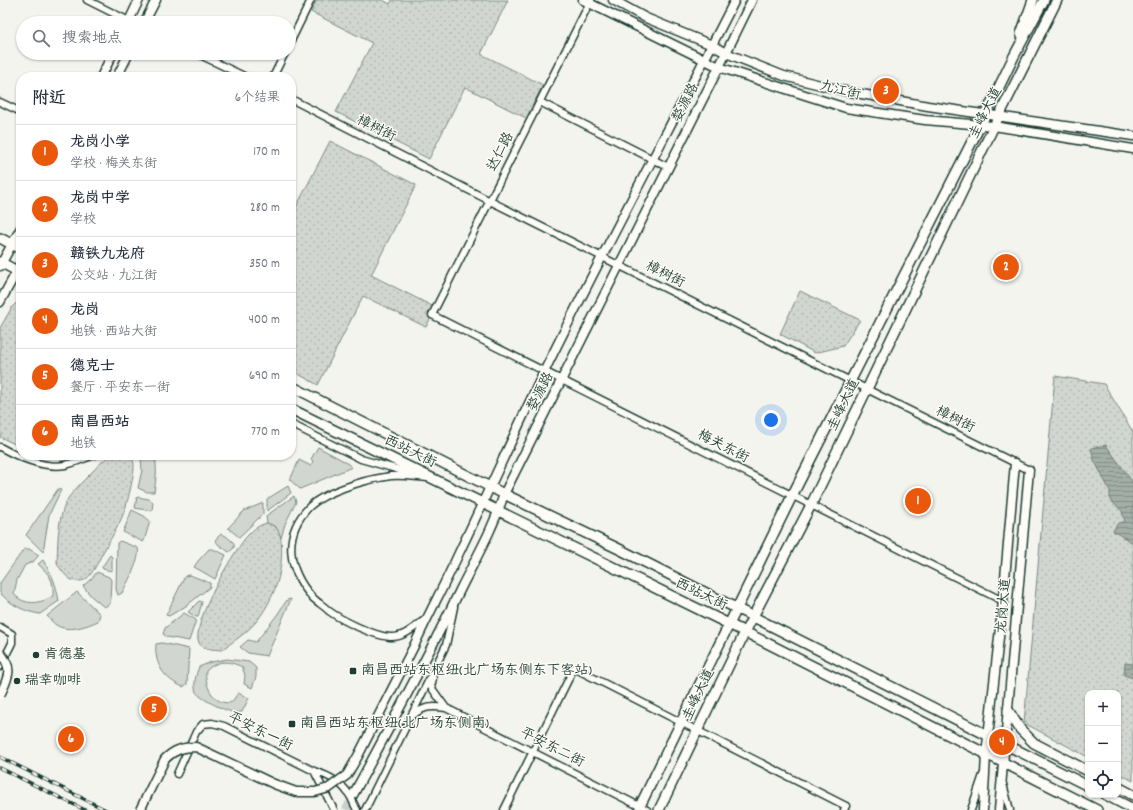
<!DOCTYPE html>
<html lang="zh">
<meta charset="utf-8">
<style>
body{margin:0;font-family:Dekko,"LXGW WenKai TC",sans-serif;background:#f6f6f7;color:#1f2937}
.controls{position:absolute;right:12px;bottom:12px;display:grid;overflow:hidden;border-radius:8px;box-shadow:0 1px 3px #0004}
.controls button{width:36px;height:36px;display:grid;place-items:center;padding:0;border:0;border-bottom:1px solid #e0e1e3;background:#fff;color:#1f2937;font:20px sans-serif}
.you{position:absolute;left:771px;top:420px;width:14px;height:14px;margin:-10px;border:3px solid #fff;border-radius:50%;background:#1a73e8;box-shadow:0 0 0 6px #1a73e833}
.badge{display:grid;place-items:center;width:26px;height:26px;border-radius:50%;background:#ea580c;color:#fff;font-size:13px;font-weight:700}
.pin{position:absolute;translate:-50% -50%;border:2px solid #fff;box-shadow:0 1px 4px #0006}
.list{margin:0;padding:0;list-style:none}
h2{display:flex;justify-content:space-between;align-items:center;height:52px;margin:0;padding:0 16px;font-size:17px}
h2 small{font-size:13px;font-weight:400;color:#747a83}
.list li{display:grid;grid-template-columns:26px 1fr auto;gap:12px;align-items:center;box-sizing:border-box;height:56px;padding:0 16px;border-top:1px solid #e0e1e3}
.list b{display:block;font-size:15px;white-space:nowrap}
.list p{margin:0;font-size:13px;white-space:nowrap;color:#747a83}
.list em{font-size:13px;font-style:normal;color:#747a83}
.icon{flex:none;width:22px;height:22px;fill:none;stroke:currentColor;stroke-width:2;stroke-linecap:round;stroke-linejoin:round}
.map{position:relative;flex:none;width:1133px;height:810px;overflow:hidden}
.search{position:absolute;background:#fff;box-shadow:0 1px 3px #0004;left:16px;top:16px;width:280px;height:44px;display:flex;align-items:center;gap:10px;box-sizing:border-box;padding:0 14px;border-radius:22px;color:#747a83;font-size:15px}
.panel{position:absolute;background:#fff;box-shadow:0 1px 3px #0004;left:16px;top:72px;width:280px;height:388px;border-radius:16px}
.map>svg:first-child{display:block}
</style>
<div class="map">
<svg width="1133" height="810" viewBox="0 0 1133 810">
<defs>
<pattern id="park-dots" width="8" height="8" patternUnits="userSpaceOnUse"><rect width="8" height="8" fill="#d1d6d1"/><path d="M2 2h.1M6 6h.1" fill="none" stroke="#b3b9b4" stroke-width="1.8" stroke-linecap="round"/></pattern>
<pattern id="water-rules" width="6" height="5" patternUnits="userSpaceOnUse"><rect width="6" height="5" fill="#a3aea7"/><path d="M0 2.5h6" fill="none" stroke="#848f89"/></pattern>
</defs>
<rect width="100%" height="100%" fill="#f4f4ef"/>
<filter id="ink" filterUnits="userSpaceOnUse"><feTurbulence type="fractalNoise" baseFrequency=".025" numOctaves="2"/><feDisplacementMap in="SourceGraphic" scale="8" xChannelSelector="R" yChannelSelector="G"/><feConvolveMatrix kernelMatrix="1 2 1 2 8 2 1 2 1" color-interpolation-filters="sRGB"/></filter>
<g filter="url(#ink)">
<path fill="#d1d6d1" stroke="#788a82" d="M318,447L344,461L352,467L300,489L290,480L299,460L311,466L313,461L311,459Z
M144,455H154C158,467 156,479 154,492H147L138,488L142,470L141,456Z
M288,486L291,493L267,511V499Z
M58,489L61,490L49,515L43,552L26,535Z
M294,496L296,502L285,524L281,538L276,527L267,523L266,516Z
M137,497L149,499L153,502L152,511L135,508Z
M263,503V514L239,537L228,528L244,511Z
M132,510L144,516L150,521L144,541L143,542L123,532Z
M221,534L226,536L234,543V548L229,552L219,545L215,540Z
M120,541L138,548C141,559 127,583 122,593L118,595L116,589L117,543Z
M24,549H29L39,555L33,562L25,565L17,580L14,594C24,606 40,604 53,596C54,580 50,575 38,564L43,560C53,576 56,584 59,601L40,614C25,612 11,605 0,593V583Z
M209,549H213L226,555L215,579L194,567L198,561Z
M110,555L112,557V571L103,569L102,567Z
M97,572L109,577L111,580L110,604L104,607L91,596L83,586L91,579Z
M190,575L210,583V587L186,606L169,616L166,615L185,576Z
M77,592L100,614L98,621C87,626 68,633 56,625C53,623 50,619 47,616Z
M291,599L267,656L248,653L240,647L248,640L256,642L277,615L287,600Z
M199,601L202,602L198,617H196L188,612Z
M184,613L196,620L189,641L167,637L163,634L165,628Z
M162,643L189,649L187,684L183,687C164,679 154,664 156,644Z
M227,659L249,662L256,668V677L252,688L244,684L245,675L242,667C228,660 217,660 206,671C204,686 215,707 232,702L238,693L249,698L242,712C239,712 235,713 232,712C224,710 200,699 196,692C193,684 196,674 199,667L211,662Z"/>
<path fill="url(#park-dots)" stroke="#788a82" d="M317,0H383L390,4L392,0H508L481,54L543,85L526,118L465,87L429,159L336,112L372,43L311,12Z
M330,141L416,185L371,275L436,308L426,327L363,296L318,385L291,370V217Z
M800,291L860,320L843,346L815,353L780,334Z
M21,299V447L0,437V328L12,307Z
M1055,376L1104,384L1133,432V781L1118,773V693H1088V757L1024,723Z
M114,455C121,455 133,454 134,464C135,471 128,501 125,509C120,525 109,541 101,556C98,562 95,569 90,575C88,578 84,581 80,581C69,583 63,572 57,564C58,542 57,516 69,497C76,488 84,480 92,472C98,466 105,457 114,455Z
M267,523C269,524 273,525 275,527C286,535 281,571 277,583C273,596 264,613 255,623C245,634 233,642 221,650C214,649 203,650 199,643C190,625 235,548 249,534C255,528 259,525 267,523Z"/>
<path fill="url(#water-rules)" stroke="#6e8179" d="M1106,445L1133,483V543L1113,531L1118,523L1125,522L1122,511L1110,500V491L1094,460L1091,448Z
M1125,663L1133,664V678L1124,675Z"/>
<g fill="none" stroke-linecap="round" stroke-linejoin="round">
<path stroke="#c9cfca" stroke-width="8" stroke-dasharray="8 4" stroke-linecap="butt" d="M346,810L353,795"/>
<g stroke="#1f3d34" stroke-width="9">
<path id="minor" d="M87,0L133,23
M591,0L432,315L1003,601
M289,45L311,0
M196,53L246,77
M273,77L285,53
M291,99L490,201L1029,470
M0,102L21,112
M540,102L668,167
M291,424L361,459L417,475
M0,447C18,457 43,469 65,465C75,463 85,458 94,455
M427,618C416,626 404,638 390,637C374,636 341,620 329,611C324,606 317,602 312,597C288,570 282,535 309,507C324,492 364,480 385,477C398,474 414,477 427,478
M0,627L12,634V643L0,667
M446,708L647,810
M413,715C425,706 432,706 446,708L431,687L433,678
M314,771L334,810
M177,774L196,732L203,724L212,723L224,726L314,771C327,775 340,781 348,793C352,798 354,805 357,810
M1003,784L1010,810
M365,810L446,645L454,607
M504,810L574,668L846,806L844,810
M971,810L983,775"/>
</g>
<g stroke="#1f3d34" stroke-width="11">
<path id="tertiary" d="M583,0L719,67L783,88L846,108L925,120L994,126L1133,149
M613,0L646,18L712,45L726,53L784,76L845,91L928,106L1133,136
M128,23L139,0
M144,23L156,0
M101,77L113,53
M117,77L129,53
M0,266L21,228
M0,302L21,264
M415,644C429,613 445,584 459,553C488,492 516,430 545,370C606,245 672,124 735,0
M353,795C390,727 427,658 461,588C476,558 494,527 504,494L726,53L752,0
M983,810L986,755L1003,601L1015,463
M999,810L1029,470"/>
</g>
<g stroke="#1f3d34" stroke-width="12">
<path id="secondary" d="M1021,34L1033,0
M0,238L21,249
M0,262L21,273
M291,386L504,494L619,549L1088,786
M291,409L745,632L1097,810
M1008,710L1020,729L1034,743L1088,771
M1118,787L1133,795
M1106,795L1133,809
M640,806L792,496L986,114L1014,56L1044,0
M659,810L745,632L811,505L994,126L1057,0"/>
</g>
<use href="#minor" stroke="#fdfcf7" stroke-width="6"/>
<use href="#tertiary" stroke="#fdfcf7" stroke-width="8"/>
<use href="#secondary" stroke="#fdfcf7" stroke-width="9"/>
<g stroke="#1f3d34" stroke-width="3.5">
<path id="rail" d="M0,757L106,810
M0,768L85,810"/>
</g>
<use href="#rail" stroke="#fdfcf7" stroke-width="2" stroke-dasharray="6" stroke-linecap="butt"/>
<g stroke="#1f3d34" stroke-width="11" stroke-linecap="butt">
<path id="tertiary-bridge" d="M0,653C14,668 8,678 0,695
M140,810L165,759C174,750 183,747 196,747L274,784L296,792H315L329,788L347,775L358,756L415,644"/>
</g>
<use href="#tertiary-bridge" stroke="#fdfcf7" stroke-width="8"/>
</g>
</g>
<g fill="#1f3d34" stroke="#fdfcf7" stroke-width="1.5">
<circle cx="36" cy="655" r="4"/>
<rect x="349" y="667" width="8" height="8" rx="2"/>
<circle cx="17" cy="681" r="4"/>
<rect x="288" y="720" width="8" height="8" rx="2"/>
</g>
<g text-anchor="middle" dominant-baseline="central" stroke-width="3" stroke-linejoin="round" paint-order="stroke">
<g font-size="14" fill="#1f3d34" stroke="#fdfcf7">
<text transform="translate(840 91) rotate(14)">九江街</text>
<text transform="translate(686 103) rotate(-63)">婺源路</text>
<text transform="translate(986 113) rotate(-63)">圭峰大道</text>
<text transform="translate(376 129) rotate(27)">樟树街</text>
<text transform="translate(501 152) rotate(-63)">达仁路</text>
<text transform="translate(665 275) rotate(27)">樟树街</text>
<text transform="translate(541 392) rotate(-63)">婺源路</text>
<text transform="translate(844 405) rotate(-64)">圭峰大道</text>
<text transform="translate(955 420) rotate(27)">樟树街</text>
<text transform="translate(723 447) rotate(27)">梅关东街</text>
<text transform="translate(410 452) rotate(26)">西站大街</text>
<text transform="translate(701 595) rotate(26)">西站大街</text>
<text transform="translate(1004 606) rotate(-85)">龙岗大道</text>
<text transform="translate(699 695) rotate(-64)">圭峰大道</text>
<text transform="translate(260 732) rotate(26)">平安东一街</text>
<text transform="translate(552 748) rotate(27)">平安东二街</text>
</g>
<g font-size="14" fill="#1f3d34" stroke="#fdfcf7" text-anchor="start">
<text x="44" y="655">肯德基</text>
<text x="361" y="671">南昌西站东枢纽(北广场东侧东下客站)</text>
<text x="25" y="681">瑞幸咖啡</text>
<text x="300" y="724">南昌西站东枢纽(北广场东侧南)</text>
</g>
</g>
</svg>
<div class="controls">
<button>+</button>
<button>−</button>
<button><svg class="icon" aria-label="locate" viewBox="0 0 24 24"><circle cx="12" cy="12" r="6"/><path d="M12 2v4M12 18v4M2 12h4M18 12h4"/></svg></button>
</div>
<div class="you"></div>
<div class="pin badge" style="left:918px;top:501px">1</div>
<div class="pin badge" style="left:1006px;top:267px">2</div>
<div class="pin badge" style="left:886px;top:91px">3</div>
<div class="pin badge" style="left:1002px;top:742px">4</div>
<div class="pin badge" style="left:154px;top:709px">5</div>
<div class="pin badge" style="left:71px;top:739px">6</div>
<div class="search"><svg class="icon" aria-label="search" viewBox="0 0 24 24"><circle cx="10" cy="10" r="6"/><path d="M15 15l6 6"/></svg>搜索地点</div>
<section class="panel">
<h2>附近<small>6个结果</small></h2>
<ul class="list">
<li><span class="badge">1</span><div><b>龙岗小学</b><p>学校 · 梅关东街</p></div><em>170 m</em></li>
<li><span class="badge">2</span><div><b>龙岗中学</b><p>学校</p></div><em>280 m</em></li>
<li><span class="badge">3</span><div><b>赣铁九龙府</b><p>公交站 · 九江街</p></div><em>350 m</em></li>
<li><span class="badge">4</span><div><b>龙岗</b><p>地铁 · 西站大街</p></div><em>400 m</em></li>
<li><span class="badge">5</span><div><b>德克士</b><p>餐厅 · 平安东一街</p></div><em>690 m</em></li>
<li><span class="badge">6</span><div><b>南昌西站</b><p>地铁</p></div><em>770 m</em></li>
</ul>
</section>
</div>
